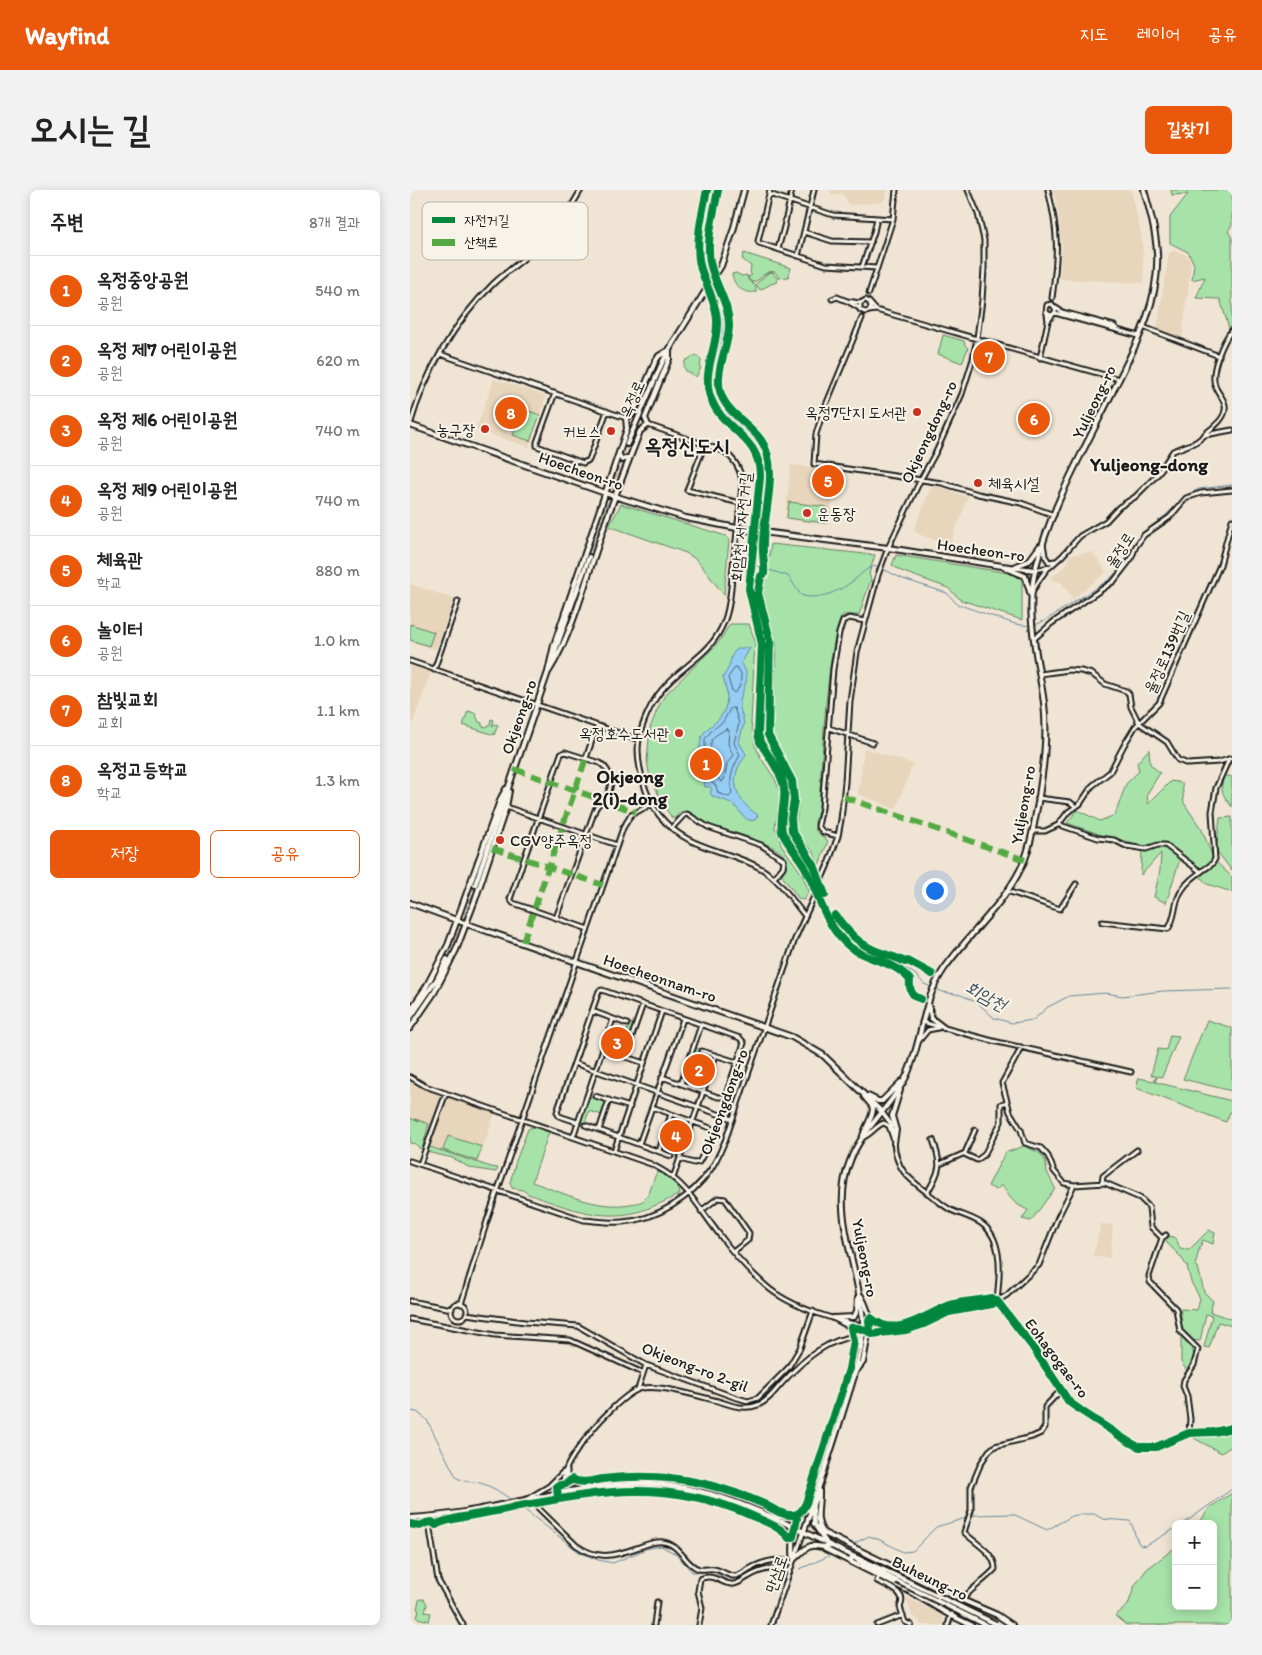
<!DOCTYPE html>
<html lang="ko">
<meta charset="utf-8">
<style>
body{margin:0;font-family:Itim,"Poor Story",sans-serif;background:#f2f2f2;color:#222}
.controls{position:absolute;right:15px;bottom:15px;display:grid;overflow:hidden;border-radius:8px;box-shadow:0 2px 12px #0003}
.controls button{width:45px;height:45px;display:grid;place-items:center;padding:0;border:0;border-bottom:1px solid #e0e0e0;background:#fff;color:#222;font:25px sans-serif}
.you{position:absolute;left:524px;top:700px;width:18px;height:18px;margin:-12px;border:4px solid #fff;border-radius:50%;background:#1a73e8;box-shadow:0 0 0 8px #1a73e833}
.badge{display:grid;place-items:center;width:32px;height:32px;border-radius:50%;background:#ea580c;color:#fff;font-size:16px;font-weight:700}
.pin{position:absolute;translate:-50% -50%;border:2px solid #fff;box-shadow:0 1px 5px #0006}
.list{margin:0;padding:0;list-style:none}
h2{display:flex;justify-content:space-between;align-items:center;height:65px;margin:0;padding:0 20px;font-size:21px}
h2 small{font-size:16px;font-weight:400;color:#767676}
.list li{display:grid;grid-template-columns:32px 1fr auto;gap:15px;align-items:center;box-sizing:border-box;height:70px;padding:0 20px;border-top:1px solid #e0e0e0}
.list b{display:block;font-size:19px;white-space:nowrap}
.list p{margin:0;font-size:16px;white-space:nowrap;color:#767676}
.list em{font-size:16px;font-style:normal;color:#767676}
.actions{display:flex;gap:10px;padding:15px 20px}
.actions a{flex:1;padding:11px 0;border:1px solid #ea580c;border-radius:8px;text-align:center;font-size:18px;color:#ea580c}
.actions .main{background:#ea580c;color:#fff}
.map{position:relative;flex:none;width:822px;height:1435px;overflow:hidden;border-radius:8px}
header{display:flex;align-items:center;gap:30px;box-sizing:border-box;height:70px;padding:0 25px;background:#ea580c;color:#fff}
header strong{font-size:24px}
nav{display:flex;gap:28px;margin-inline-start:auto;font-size:18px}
.intro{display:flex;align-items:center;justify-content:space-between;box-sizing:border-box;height:120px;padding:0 30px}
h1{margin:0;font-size:35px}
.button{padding:12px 22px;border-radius:8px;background:#ea580c;color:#fff;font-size:18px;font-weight:700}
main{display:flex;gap:30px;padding:0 30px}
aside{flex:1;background:#fff;border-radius:8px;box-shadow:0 2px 12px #0003}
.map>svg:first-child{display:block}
</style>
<header>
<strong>Wayfind</strong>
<nav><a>지도</a><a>레이어</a><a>공유</a></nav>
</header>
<div class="intro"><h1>오시는 길</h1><a class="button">길찾기</a></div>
<main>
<aside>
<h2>주변<small>8개 결과</small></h2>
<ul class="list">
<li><span class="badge">1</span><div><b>옥정중앙공원</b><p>공원</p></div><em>540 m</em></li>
<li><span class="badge">2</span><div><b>옥정 제7 어린이공원</b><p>공원</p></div><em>620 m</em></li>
<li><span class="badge">3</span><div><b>옥정 제6 어린이공원</b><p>공원</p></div><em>740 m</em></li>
<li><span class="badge">4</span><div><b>옥정 제9 어린이공원</b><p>공원</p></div><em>740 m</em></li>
<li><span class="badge">5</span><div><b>체육관</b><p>학교</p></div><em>880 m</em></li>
<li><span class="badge">6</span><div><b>놀이터</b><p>공원</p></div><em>1.0 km</em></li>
<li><span class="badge">7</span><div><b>참빛교회</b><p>교회</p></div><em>1.1 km</em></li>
<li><span class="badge">8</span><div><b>옥정고등학교</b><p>학교</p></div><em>1.3 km</em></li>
</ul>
<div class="actions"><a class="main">저장</a><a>공유</a></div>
</aside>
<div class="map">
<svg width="822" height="1435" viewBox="0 0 822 1435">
<rect width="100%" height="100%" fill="#f0e5d4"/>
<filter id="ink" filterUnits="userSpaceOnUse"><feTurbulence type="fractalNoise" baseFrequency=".02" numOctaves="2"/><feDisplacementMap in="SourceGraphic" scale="10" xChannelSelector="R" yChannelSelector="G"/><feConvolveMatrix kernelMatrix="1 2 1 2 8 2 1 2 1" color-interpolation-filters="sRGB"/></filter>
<g filter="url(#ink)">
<path fill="#e7d5bc" d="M420,0H478L473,12L439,15L432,3L422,5Z
M643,0H721L732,48L734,93L650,89L652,53L648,20Z
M764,61L775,64L779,68L781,76L772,148L747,139L759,63Z
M84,189L136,206L119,257L66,240Z
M381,275L426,280L419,335L375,329Z
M526,296L558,307L540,355L508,344L504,340L520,299Z
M682,362L694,378L695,383L663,409L652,393L640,389L657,374L660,365Z
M0,394L44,409L26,460L0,451Z
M0,475L21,482L1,538H0Z
M454,558L503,574L486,619L448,604Z
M0,891L11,897L32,905L15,954L0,949Z
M36,907L85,923L68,972L19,956Z
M691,1034L703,1035L700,1068L683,1066Z
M496,1407L533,1426L534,1435H511L509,1430L502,1426Z"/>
<path fill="#a7e3a9" stroke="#628062" d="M761,0H822V35L818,41L822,48V148L810,109L786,108L795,87L782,90L784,74L778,62L760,53V27L778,4L762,5Z
M334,63L381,78L378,87L369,88L365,82C353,79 352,92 341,92L338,87L342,85L340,83L341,76L332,69Z
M362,82L367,88V92L361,94L350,100L346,94L358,83Z
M326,83L332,86L337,85L338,90L346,96V102C334,104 324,97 322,84Z
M533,145L554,151L555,155L558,158L552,173L528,164Z
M286,165L291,169L290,180L286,187L276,181L274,177L275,171Z
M113,219L130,225L120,251L103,245Z
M379,312L417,317L415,333L377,328Z
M211,314L316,346L319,350L314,405L287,370L276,363L199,336Z
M361,354L465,365L459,384L461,389L449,425H433C417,444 411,586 409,619L405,632L406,641L418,651L409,675L404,663L388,643L386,636L389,609L384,587L362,544L366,454L353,403Z
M486,365L599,383L612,389V430L551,410L538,398L491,381L482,375Z
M0,434L24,442L19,456L0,450Z
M320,434H339L345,451L341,533L345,555L351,568L365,589L370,602L365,638L372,656L392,684L399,701L394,710L389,709L372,686V684C375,679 379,675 377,670C370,653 320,642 303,636C294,633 285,626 277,621L270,622L265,628H262L253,615L239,583L237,570L240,538L247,520L255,505L308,453Z
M58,521L65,523L69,532L72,533V536L76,537L80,534L81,529L84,530L82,536L85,534L88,535L84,545L53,535Z
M739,559L740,574L750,583L737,604L738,614L761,591L772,593L774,613L792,640L804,670L822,687V702L797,694L771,666L756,713L744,707L750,680L751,663L731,685L732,659L724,653L697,647L657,633L667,620L690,631L705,625L716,594L729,581L727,573Z
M814,585L822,587V617C813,605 809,601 814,585Z
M822,627V681L806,660L810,628Z
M797,830L822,838V901L773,889Z
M220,833L224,834L213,864L201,860L199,865L194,864L201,842L215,847Z
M760,845L769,846L752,887L748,886L745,892L822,911V922H820L816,932L726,898L729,888L744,891L746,886L741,885L748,859L756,860Z
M285,858L290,859L285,873L300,878L293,899L290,898L293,886L279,881Z
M179,907L196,912L192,925L179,921L175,933L170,932Z
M262,926L267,927L263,939L277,944L269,968L262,966L267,953L254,948Z
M0,928L9,932L5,929L19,934L12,959L9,958L6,954L0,953Z
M123,937L139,942L122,992C154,1003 187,1020 220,1014C226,1013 231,1013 235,1009C242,1002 242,989 248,981L268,995L270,1004C258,1010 239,1019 227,1022C189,1032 153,1016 118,1004L113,1000L102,998L100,993L106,971L118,939Z
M38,946L72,957L67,971L33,960Z
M614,956L630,963L635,970L637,982L645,998L621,1031L612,1029L618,1020C604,1014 600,1009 592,995L586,1000L578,996L595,963Z
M20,957L81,977L88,978L86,982L60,978L43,968L21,963L18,961Z
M799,1040L805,1043L803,1054L793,1050L789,1060L785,1076L788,1077L794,1102L803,1111L800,1122L822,1129V1136L808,1132L799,1158L794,1157L802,1126L796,1124L790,1151L780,1150L784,1165L777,1181L771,1172V1119L787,1120L790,1108L781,1092L777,1076L770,1066L756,1052L759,1046L766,1048L770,1059L779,1060Z
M822,1242V1256L811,1263L782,1247Z
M822,1303V1435H716L705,1426L718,1415L725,1395L737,1379L766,1357V1416H803V1334H789L799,1318Z
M11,1409H14L17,1414L15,1422L21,1423L19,1431L7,1428L9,1420L7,1419L9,1410Z"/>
<path fill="#96cdf5" stroke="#65869e" d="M332,458H340L331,474L336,481V488L337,489L330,510V518L334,533L329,552L336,564C334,569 330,573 328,578C320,598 332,615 348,625L345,630C333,633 331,619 322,614C317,610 308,609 302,606L300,602L302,599L300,597H295L294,588L296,581C292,576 291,571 290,564C288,532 307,541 315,518C319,507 316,498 313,487C315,483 318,480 319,476C322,467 321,460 332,458Z"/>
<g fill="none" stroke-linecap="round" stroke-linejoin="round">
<path stroke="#4d6373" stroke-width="1" d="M326,477L331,483C331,490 331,499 324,503L322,501L318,488Z
M324,518L329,533L324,553L330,565C322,580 319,586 322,604L319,607L308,603L306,596L299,590L301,580L295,567V549L302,540L313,532L320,519Z
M316,539L319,540L318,554L323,565L317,574L314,590L312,592L306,587C308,574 293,556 306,545C309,543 313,541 316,539Z"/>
<path stroke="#65869e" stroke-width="1" d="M301,90C291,60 296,30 302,0
M302,94C307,108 314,124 313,139C311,160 300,181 305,203C310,225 337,238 349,256C361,275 351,317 350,339
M349,343L344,400L356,450L353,543L378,591L379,599L377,640L379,647L400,675L407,695
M347,376L378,386L391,405C406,411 428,402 440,393C450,387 455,377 467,376L493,389L537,403L547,414L605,434L621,436
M625,435L636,430L700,389L712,376L731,344L755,326L776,305L789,299L822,295
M409,699L424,732L444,756L490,774L506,785L514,794L533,802L551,805L568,813L584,828L602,833L623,830L638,817L659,806L696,803L712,806L753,801L822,799
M0,1221L7,1222L17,1230L46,1287C54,1293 61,1291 70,1293C82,1296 93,1304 103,1311
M106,1313L169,1362L188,1370L203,1373L236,1359L251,1356L266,1364L282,1382H304L318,1391C328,1389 335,1383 345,1379C353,1376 361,1375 369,1374
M773,1334L822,1299
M441,1355L459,1346L470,1350L493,1362L503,1361L526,1337L566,1325L603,1324L637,1340L662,1326L671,1324H684L693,1329L720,1331C725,1339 724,1347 730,1355L735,1356L766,1338
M390,1379L421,1365"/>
<path stroke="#c6bdaf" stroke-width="4" stroke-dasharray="4 2" stroke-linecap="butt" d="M179,367L217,254
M37,769L65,695"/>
<g stroke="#1c1c1c" stroke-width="7">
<path id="minor" d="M360,0L348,51L349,53L416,75L467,78
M638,0C649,43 648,65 642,108
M359,4L423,25L483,29
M394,42L422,51L461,52
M368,59L374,37L382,0
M388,66L404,0
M452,77L464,42L467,28
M459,103L483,29L486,0
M422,109L427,107L437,111
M460,114C462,118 460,122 455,122L450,120V113L456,110L459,112L466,120
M449,118L437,111L450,113
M646,118L652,122L704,136L707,139
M459,121L466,120C547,143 628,167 709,189
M645,123L729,146
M452,128L413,222L406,244L404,274L532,293L568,304L611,313L644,325
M639,130L646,120L642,114L637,115L636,122L640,125L644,124
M733,137L809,166
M30,164L216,228
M630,168L638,131L637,124
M145,203L127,252V256L173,273L179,270L197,221
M0,235C15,183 44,132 83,94C98,80 115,69 130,55C147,39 160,20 171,0
M238,235L313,261C325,269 331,279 332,293C330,321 326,348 323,376C321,394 321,415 314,432C301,466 271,475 251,501C241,513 232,533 229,549C225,571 235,607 249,625C277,661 316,658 352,679C370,690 382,710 395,726
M795,244C802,238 814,230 815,220C817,210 807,204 805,195C800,181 813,151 822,140
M295,254L277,300L330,313
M633,353L635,366L639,372L645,371
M625,380L640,377L653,365L670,346L696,331L709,317L725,307L748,284L763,261L786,252L795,245L822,240
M622,402L631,387L638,378
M624,449L642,433L704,391L721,369L726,356L734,345L760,327L776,308L791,303L822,300
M0,471L229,550
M24,480L48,411
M630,484L659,480L671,481L682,484L695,494L716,501L719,504L721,517L729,533L757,552L768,570L778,574L809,572L822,568
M419,538L463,553
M176,568L187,536
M628,608L660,612L666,617
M96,617L207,655
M650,635L688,648L704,650L716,656L736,659L748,655H755L791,682
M262,638L274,625L277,624L298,637L351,655L374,670L373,677L364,688
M624,641H635L648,635L658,622L670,614L682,596L700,582L714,555L725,537L749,513L810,375L822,330
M428,646L413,642L408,636L412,618L423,479L429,443L433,431L439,428L455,431
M597,701L650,719L666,694
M146,728L185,620C187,614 192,612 195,608C204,596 202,581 190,573L155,562L151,564L100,709L103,713L178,739
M692,732L758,739C765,730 764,718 768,708C774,692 789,683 802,674L805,669L802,622L806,598L819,569
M182,821L217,834
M512,832L583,851L721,882
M508,852L518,840L528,838
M611,857L608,864L592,893L600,922L611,940L615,953L631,958L638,966L644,981L654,993L664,995
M292,861L327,872
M201,862L234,873
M215,866L233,814
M164,873L322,929
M0,887L15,896L241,974C248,978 257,982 263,988C282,1003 294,1025 309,1044C322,1062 338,1080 355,1095C380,1118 436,1135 471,1138
M271,894L291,835
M185,906L220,917
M242,917L303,939V947L289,972L284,973L270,969
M472,922L481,934L484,946
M167,932L149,926L147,922L189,801L192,800L330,848L334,853L315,907H308L252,887
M175,935L261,966
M189,940L199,910
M163,947L203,829
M454,947C461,944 468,934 474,933L479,936L483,948
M484,952C486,980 498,988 519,1004C526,1009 533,1016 541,1020C558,1028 575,1029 584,1049C592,1068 589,1091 587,1110
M229,954L273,829
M204,961L252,821
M249,961L261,924
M554,964L567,970L574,965L591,932V914L597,912
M0,971L174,1030C187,1031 199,1033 212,1032C247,1030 282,1007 301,979C307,970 311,960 315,951L385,749L417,677L428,646L431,630L435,592L440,511L447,462L468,385L478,358L511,289L527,260L552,204L563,169L567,148L572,110L574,79V50L568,24L558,0
M10,974L36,903
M530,974L555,963L565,940
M263,988L306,865
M692,993L693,986L727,960
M517,1003C531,980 532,975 523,950
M291,1021L308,1008L315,1009L339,1043L338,1050L323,1062
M756,1045L752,1048L739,1086L740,1092L766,1119L770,1141L788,1159L784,1175L774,1190L773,1196L777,1206L780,1229L779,1243
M0,1111L42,1119
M587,1111L622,1156L659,1212L673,1222L719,1252L729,1257H746L779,1243L804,1242L822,1238
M41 1121a8 8 0 1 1 16 0a8 8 0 1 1-16 0Z
M51,1114L77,1031L213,638L221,625L242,614
M56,1124L115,1132L168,1136L236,1175L324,1207L338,1211L348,1208L378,1178L390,1158L403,1121
M0,1129L85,1145L160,1150L233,1183
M484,1139L500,1137L542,1118L587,1111L597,1105L629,1075L648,1027L664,995L695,993L730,1008L739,1017L741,1037L752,1048
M228,1199L236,1175
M157,1280V1289L161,1293L190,1295
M153,1302C150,1281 164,1264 176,1248C186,1234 213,1205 229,1199C247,1193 291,1207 311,1212C323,1216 335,1220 348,1215C358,1211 365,1201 373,1192C395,1168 418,1148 452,1145
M117,1309L139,1296L153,1282
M119,1309L166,1355C191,1373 209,1364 235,1355C241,1353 247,1351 253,1352C270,1354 276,1376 289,1379C294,1380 300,1378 304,1379C312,1380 318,1387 326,1386C330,1385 336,1381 339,1379C354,1371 368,1367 382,1373
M18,1327L28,1390L53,1435
M469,1386L467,1391C477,1396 498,1402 490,1417L495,1432L501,1435
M244,1435L247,1412
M289,1435L292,1418L288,1401L290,1389C305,1382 312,1396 324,1394C330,1393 334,1389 338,1387C353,1378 364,1377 380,1381
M361,1435L394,1341
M467,1435L493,1425
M538,1435C544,1409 568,1397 585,1379C585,1362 564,1353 554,1342L561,1321V1297L571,1273L579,1261L585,1256L622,1247L631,1243L635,1237V1217L651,1200"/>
</g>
<g stroke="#1c1c1c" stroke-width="8">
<path id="major" d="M0,235L204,306L276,328L337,340L478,358L592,376L625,380
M217,254L252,173L263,153L311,76L323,41L334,0
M209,265L212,270L220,267
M606,376L619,371L630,356
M596,378L615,386L621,405
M140,475L179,367
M139,481C162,444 175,393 189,352C201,314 216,278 230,241L238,235L235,228L259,169V160
M138,482L144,455L217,239L216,228L223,224L245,172L249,166L259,160
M65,695L138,482
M0,713L57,734L382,847L413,865L472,922
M518,812L521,828L534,838
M0,821L15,799L38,755L91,608L96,599
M0,828L27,789L37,769
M0,838L24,803L46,760L65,710L96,617L99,601
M458,906L468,911H472L491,892
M453,946C455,937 466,923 462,916C459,912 457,910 454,906
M484,953L486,940L482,926L490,900
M451,1106C463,1127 453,1130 481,1138
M423,1128L444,1127L447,1121L448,1108
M424,1128L444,1139L450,1153
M446,1181L453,1172L458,1144L465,1140L485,1139
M409,1300C410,1316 403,1330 414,1343L543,1406L587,1425L602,1435
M403,1318L404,1334L416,1352
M349,1323C358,1329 380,1339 383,1350C384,1357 382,1362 384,1369C389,1365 394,1358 401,1356C409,1355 414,1359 422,1356
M0,1328C74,1325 146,1297 220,1294C295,1291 360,1325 424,1357C446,1368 468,1377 489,1387
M366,1328C383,1327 388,1327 403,1316
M394,1341C407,1303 420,1264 432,1225C441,1195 453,1165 453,1134C453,1122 450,1110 448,1098C440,1057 423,1012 440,971C452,939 481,917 496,887C513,852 511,812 534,779C559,743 599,710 615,669C622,651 624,632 628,613C633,580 638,547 634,513C628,468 614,422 626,377C641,315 676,257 704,199C725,157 750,112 747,63C746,42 740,21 734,0
M415,1359L441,1372
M442,1366L441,1372L499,1401L540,1425L561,1435
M445,1368L455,1375L487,1391"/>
</g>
<use href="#minor" stroke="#f7f3e8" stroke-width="3"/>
<use href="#major" stroke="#f7f3e8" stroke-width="4"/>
<g stroke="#1c1c1c" stroke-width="8" stroke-linecap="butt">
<path id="major-bridge" d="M489,1387L586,1434
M487,1391L576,1435"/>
</g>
<use href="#major-bridge" stroke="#f7f3e8" stroke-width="4"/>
<path stroke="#52a943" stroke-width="6" stroke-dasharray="12 6" stroke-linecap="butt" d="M104,579L226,622
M434,607L615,670
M82,658L193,695
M113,752L176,568"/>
<g stroke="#f7f3e8" stroke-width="11">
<path id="cycleway" d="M297,0C292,23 284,57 291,79C296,95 308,118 307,134C307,159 291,184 301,209C313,241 351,246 350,287L339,399L352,454L348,544L350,552C357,564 373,584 374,598C376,613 369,627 372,642C378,655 388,665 395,677C409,704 415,737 440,757C459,772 483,769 500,790C499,799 501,806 511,809
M308,0C304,23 296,49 300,72C304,94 320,114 319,137C318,158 305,180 310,201C315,222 339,233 351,250C370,277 353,324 353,354C352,365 355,373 354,384L351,386L348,403L360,450L358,545L382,591L384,610L381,628L382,641L404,675L415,705
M425,725C438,742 449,755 469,762C479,766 487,767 495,772L498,771L522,784
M587,1111L622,1156L659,1212L673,1222L719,1252L729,1257H746L779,1243L804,1242L822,1238
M148,1309L147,1296L156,1294L162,1289C171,1294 182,1291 192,1289C226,1285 262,1286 295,1294C315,1299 335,1306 354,1314C362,1318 373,1326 382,1325C390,1325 393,1319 396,1313L439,1179L444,1151L441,1138C447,1137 458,1140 462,1144L496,1140L514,1134L539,1122L582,1114V1108C568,1111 553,1111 540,1115C515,1124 487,1150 461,1128L459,1130L460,1141
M0,1334L10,1336L16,1333L22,1332L26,1335C37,1327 86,1323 104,1317C192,1301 255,1288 340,1325C353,1331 370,1336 379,1348L383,1347L387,1329L385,1325"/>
</g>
<use href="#cycleway" stroke="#00873e" stroke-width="8"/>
</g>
</g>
<g fill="#c8321e" stroke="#f7f3e8" stroke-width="2">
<circle cx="507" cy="222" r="5"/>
<circle cx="75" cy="239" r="5"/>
<circle cx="201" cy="241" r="5"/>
<circle cx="568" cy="293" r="5"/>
<circle cx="397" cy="323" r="5"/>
<circle cx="269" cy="543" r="5"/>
<circle cx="90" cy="650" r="5"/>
</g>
<g text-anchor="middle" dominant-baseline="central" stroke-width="4" stroke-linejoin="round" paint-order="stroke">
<g font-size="16" fill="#1c1c1c" stroke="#f7f3e8">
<text transform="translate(222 209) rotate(-66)">옥정로</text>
<text transform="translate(684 212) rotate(-64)">Yuljeong-ro</text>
<text transform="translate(519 242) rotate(-65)">Okjeongdong-ro</text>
<text transform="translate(171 281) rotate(19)">Hoecheon-ro</text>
<text transform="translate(331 337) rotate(-85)">회암천 서 자전거길</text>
<text transform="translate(571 360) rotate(8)">Hoecheon-ro</text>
<text transform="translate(710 360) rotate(-57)">율정로</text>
<text transform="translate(757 462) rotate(-66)">율정로139번길</text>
<text transform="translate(109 527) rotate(-71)">Okjeong-ro</text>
<text transform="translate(613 615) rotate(-80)">Yuljeong-ro</text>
<text transform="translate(250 788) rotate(19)">Hoecheonnam-ro</text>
<text transform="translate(314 912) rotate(-70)">Okjeongdong-ro</text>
<text transform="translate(455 1068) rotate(79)">Yuljeong-ro</text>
<text transform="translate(647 1168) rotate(53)">Eohagogae-ro</text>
<text transform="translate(285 1177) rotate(21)">Okjeong-ro 2-gil</text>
<text transform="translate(366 1384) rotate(-71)">만삼로</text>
<text transform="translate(520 1388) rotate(26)">Buheung-ro</text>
</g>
<g font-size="16" fill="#1c1c1c" stroke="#f7f3e8" text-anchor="end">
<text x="497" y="222">옥정7단지 도서관</text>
<text x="65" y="239">농구장</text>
<text x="191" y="241">커브스</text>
<text x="578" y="293" text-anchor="start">체육시설</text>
<text x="407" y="323" text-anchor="start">운동장</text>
<text x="259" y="543">옥정호수도서관</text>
<text x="100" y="650" text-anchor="start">CGV양주옥정</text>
</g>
<g font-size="18" font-style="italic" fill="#41515d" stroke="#f7f3e8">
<text transform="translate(576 806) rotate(28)">회암천</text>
</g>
<g font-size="19" font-weight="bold" fill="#1c1c1c" stroke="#f7f3e8">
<text x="739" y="274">Yuljeong-dong</text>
<text x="220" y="586">Okjeong<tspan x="220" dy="22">2(i)-dong</tspan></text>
</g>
<g font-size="21" font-weight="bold" fill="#1c1c1c" stroke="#f7f3e8">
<text x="277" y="255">옥정신도시</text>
</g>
</g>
<rect x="12" y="12" width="166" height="58" rx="8" fill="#f7f3e8" stroke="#b5b2ab" stroke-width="1"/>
<rect x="22" y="27" width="23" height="6" fill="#00873e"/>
<rect x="22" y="49" width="23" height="7" fill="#52a943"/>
<g font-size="14" fill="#1c1c1c">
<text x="54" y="35">자전거길</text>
<text x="54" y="57">산책로</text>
</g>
</svg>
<div class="controls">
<button>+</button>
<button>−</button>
</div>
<div class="you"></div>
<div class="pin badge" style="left:296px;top:574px">1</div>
<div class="pin badge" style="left:289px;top:880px">2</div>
<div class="pin badge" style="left:207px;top:853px">3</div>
<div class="pin badge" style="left:266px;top:946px">4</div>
<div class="pin badge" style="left:418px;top:291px">5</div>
<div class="pin badge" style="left:624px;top:229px">6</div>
<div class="pin badge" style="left:579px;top:167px">7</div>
<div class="pin badge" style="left:101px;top:223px">8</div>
</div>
</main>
